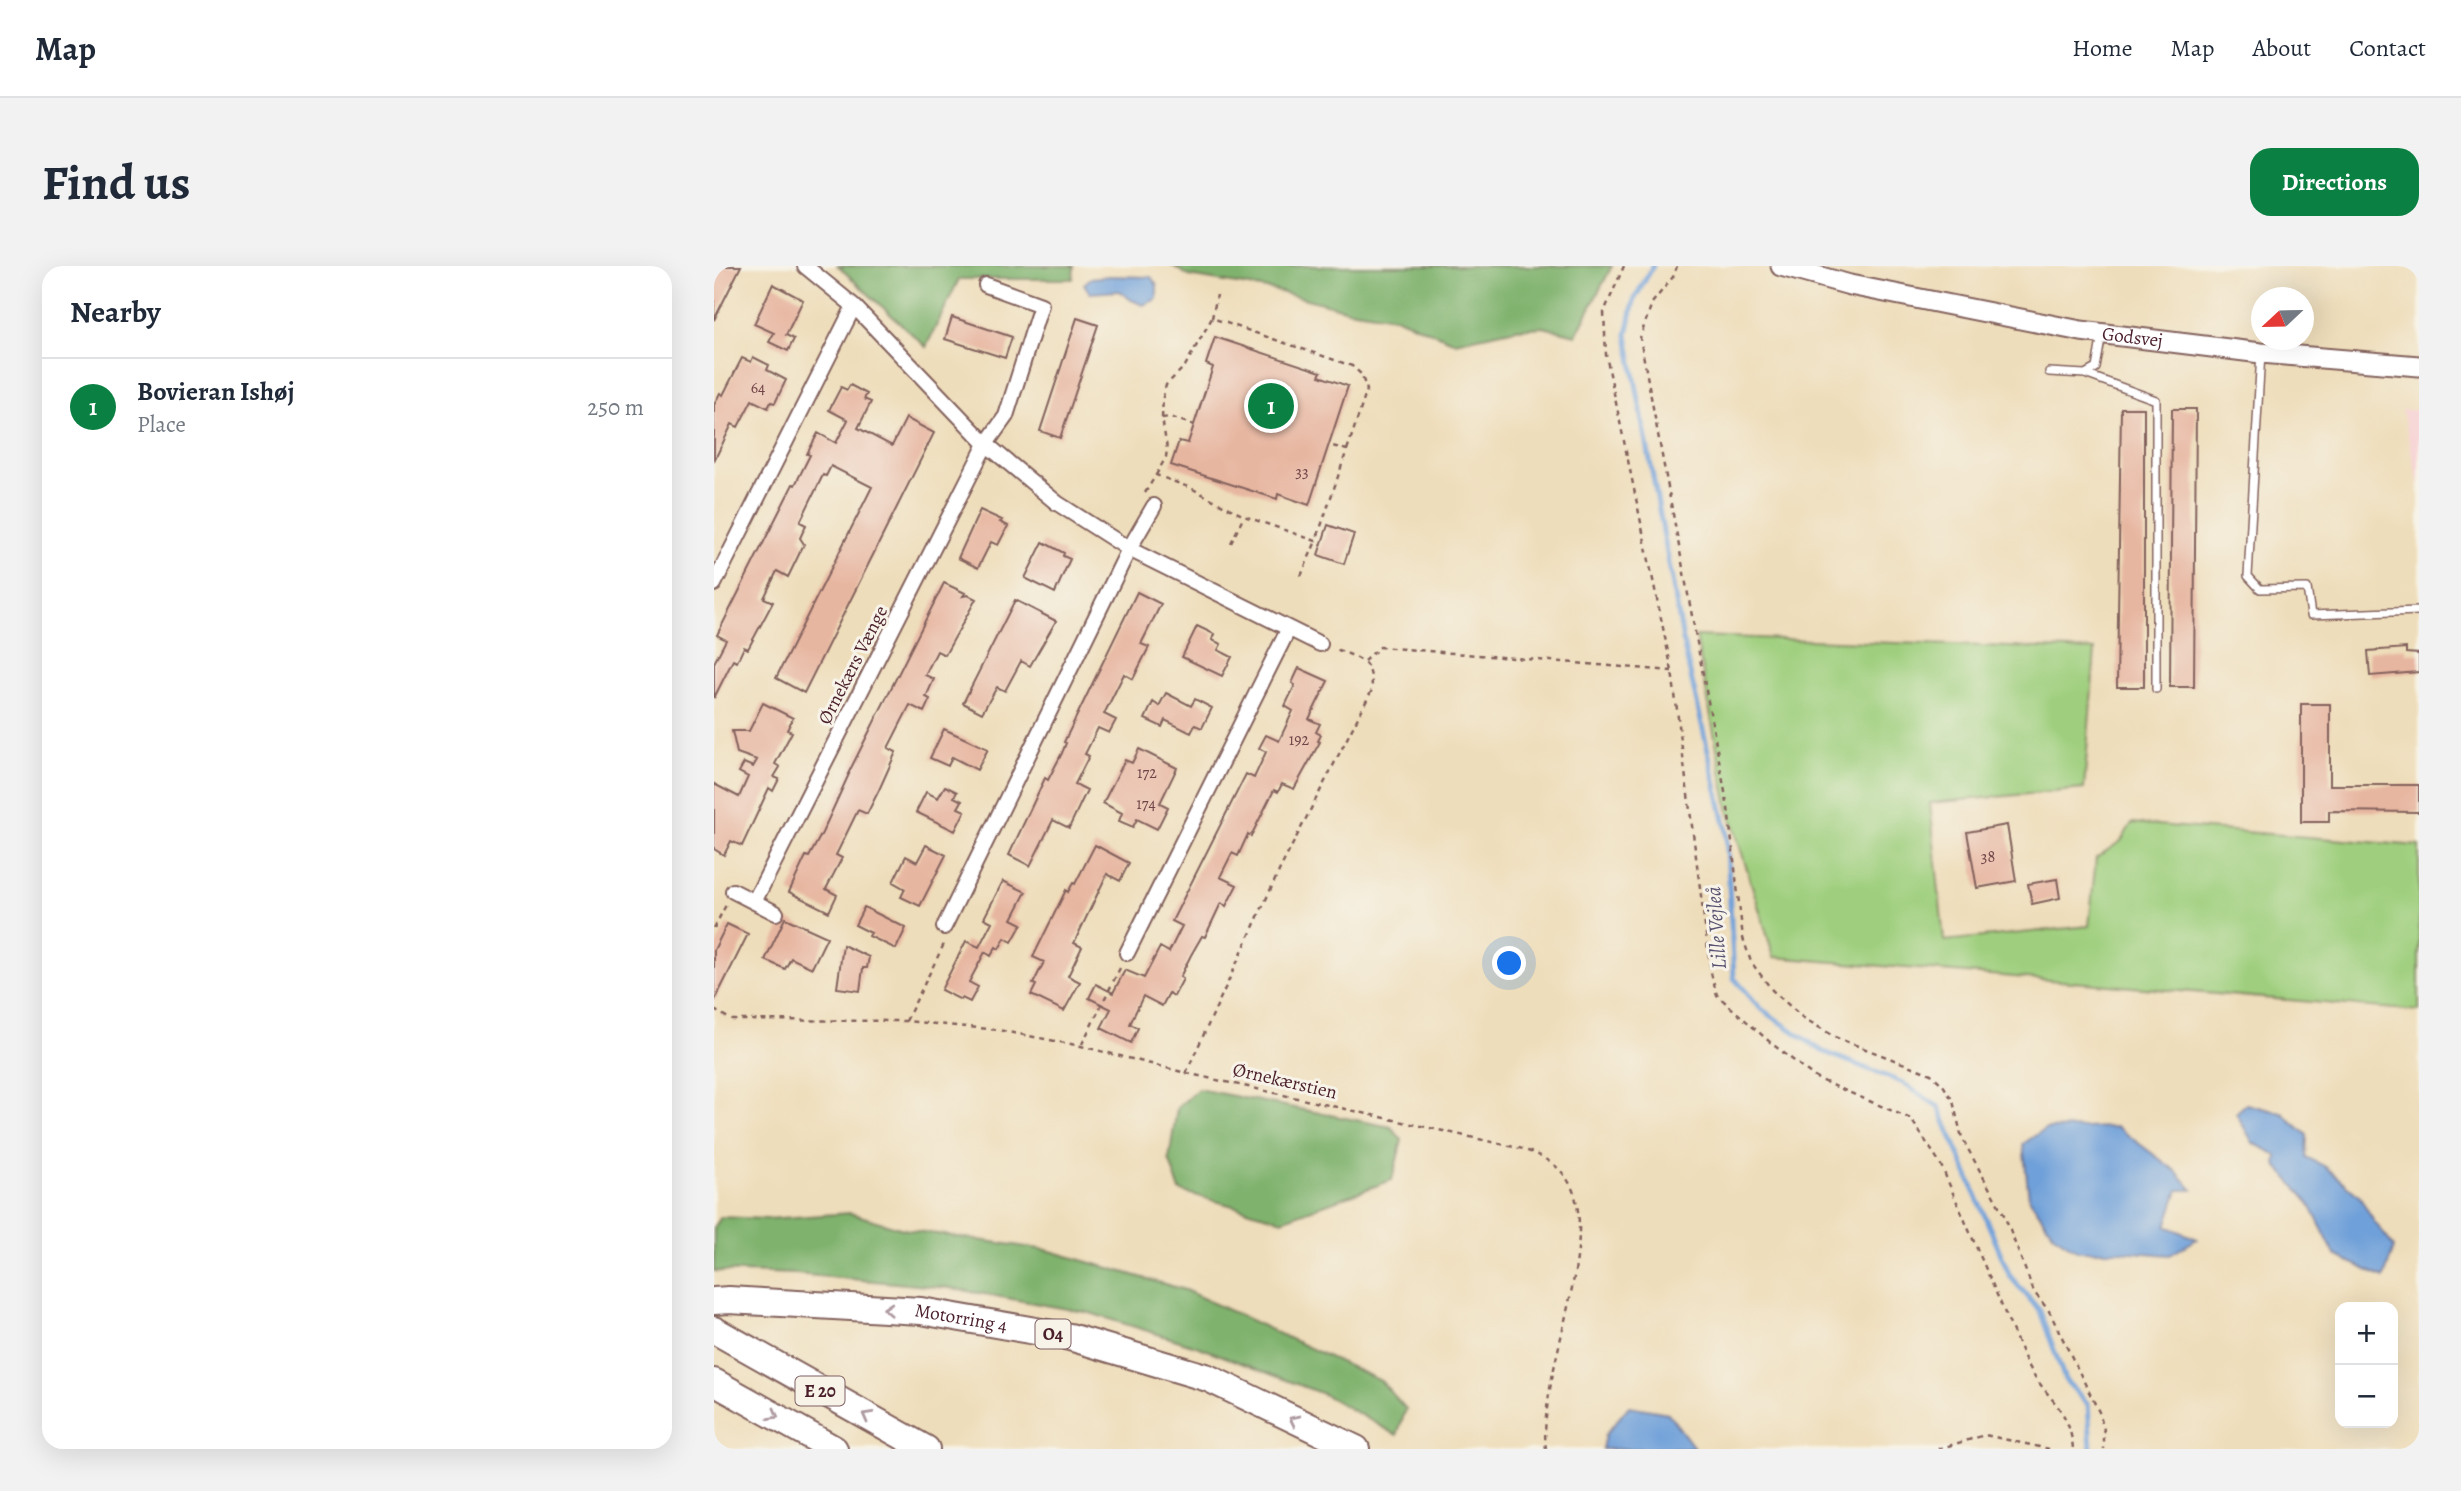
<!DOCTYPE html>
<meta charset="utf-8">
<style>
body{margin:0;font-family:Alegreya,serif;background:#f2f2f3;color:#1f2937}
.controls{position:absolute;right:21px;bottom:21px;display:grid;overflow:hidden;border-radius:14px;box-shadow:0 7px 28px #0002}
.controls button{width:63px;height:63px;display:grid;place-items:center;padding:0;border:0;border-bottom:2px solid #e0e1e3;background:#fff;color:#1f2937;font:35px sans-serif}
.compass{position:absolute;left:1537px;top:21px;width:63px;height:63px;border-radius:50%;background:#fff;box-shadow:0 7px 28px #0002;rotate:248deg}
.you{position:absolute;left:796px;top:698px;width:24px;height:24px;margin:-18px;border:5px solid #fff;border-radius:50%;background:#1a73e8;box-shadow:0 0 0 10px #1a73e833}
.badge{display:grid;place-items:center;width:46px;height:46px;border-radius:50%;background:#0b8043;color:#fff;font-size:23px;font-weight:700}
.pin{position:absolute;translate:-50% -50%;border:4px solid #fff;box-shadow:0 2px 7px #0006}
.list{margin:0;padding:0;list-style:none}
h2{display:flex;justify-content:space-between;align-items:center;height:91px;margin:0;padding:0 28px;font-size:30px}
h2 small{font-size:23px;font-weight:400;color:#747a83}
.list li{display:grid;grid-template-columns:46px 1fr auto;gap:21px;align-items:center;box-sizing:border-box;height:98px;padding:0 28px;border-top:2px solid #e0e1e3}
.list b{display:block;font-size:26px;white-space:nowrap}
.list p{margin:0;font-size:23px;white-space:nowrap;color:#747a83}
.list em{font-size:23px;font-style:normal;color:#747a83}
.map{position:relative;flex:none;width:1705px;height:1183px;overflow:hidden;border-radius:21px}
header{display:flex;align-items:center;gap:42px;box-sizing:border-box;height:98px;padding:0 35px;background:#fff;border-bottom:2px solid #e0e1e3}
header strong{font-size:33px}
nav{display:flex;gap:38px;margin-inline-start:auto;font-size:24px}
.intro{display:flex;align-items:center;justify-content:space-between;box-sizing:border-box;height:168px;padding:0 42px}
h1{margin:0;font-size:49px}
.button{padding:18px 32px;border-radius:21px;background:#0b8043;color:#fff;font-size:24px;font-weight:700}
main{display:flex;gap:42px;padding:0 42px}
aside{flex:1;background:#fff;border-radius:21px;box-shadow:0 7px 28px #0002}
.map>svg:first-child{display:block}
</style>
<header>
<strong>Map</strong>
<nav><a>Home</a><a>Map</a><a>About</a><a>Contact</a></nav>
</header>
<div class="intro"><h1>Find us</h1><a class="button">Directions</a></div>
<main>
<aside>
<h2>Nearby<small></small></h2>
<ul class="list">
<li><span class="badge">1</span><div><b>Bovieran Ishøj</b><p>Place</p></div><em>250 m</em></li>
</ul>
</aside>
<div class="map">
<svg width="1705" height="1183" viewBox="0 0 1705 1183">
<rect width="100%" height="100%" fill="#f7f3e8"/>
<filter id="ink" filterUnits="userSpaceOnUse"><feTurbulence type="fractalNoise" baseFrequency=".0143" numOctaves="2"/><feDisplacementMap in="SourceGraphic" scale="14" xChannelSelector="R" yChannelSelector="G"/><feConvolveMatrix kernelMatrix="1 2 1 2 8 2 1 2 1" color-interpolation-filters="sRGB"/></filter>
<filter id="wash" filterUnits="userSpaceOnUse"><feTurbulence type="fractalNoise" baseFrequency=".00686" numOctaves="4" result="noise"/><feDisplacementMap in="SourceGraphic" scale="28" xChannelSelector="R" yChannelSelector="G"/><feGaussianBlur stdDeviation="1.57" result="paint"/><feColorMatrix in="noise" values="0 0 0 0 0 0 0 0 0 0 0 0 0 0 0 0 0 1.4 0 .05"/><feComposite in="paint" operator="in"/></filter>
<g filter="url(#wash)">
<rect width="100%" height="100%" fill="#eeddba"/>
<path fill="#f7cfd3" d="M1688,144H1705V219Z"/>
<path fill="#9fcf7e" stroke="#747754" stroke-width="2" d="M982,370L1381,384L1370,523L1216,537L1230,675L1375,660L1382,592L1407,575L1418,557L1705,580V745L1060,691L1014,542Z"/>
<path fill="#7fb26d" stroke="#64684c" stroke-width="2" d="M124,0H360L359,13H245L212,81Z
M459,0H898L862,69L829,61L802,63L741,76L681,51L634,44L559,24L475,10Z
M484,823L677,861L688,874L678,914L568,954L466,925L455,893L463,842Z
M136,947L189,963L333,984L471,1024L667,1115L692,1143L683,1169L609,1128L485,1081L376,1047L236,1022L82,1008L0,1005V962L7,951L53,953Z"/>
<path fill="#6fa0d9" stroke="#5c6082" stroke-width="2" d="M396,10L437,11L443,19V33L429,39L417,34L406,25L376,27L370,18L377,12Z
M1532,838L1568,847L1593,869L1592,891L1612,901L1646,931L1659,954L1680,981L1670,1012L1621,989L1595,937L1562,899L1563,889L1539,877L1522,847Z
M1403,861L1463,906L1479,924H1464L1452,960L1483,973L1456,989L1405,985H1364L1340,969L1315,932L1309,878L1331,863Z
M915,1140L954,1147L981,1183H888L891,1169Z"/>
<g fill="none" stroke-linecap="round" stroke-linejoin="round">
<path stroke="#6fa0d9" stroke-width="5" d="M939,0L920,34L913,69L971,385L1012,563L1020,712L1046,742L1108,785L1187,816L1225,841L1296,1010L1326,1045L1351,1114L1374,1138L1377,1183"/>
</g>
<g id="blocks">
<path fill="#e7b6a0" d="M0,0H27L0,54Z
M59,18L89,34L72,69L80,73L74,85L55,76L60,67L40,58Z
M238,51L298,71L291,92L231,73Z
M363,52L384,59L346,172L326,165Z
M501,71L607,106L605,110L634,120L595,239L564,228L563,233L457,199L465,175L474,177L499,101L492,98Z
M39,91L55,99L53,104L72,114L61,137L57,136L54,142L38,134L24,161L18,158L0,195V139L6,127L9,129L28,92L37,96Z
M136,119L153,128L150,133L157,136L144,162L178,180L192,152L220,167L90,427L62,412L158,221L117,200L112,210L109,209L86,256L92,259L86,272L90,278L74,311L63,305L50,332L59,336L34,383L30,381L23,396L19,394L0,432V397L12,374L3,369L79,218L81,219L96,189L93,188L104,167L122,177L134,154L115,144L127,121L133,124Z
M1407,142H1430V421H1403Z
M1458,143H1482L1480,421H1456Z
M266,244L288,254L286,256L294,260L284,279L277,276L264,302L244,292Z
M614,259L640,268L630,298L604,289Z
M329,276L350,287L349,290L356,293L341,327L311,312Z
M230,317L251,327L249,330L254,329L262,333L231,389L223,385L211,409L220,413L212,431L216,433L210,446L196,439L174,482L182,486L165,524L153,548L144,544L122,589L128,592L112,623L123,629L115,646L75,626L92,590L95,591L108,567L135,508H134Z
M423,326L447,338L427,378L435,381L419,413L410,408L390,448L402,454L395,467L384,462L371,488L375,490L361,518L373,524L355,562L339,554L316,600L295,589L331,512L334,514L348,487L352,477L350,476Z
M301,334L342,355L316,400L307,395L291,425L283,421L268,447L249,437Z
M483,360L500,368L498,374L507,378L504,384L518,391L508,410L468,391Z
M1692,382V387L1705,388V406L1656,410L1654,385Z
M585,402L614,415L595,453L606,458L602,466L607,469L604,475L606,476L580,523L568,518L564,526L560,524L537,570L534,568L524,590L518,587L506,611L523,619L512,640L507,637L491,671L488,670L477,689L466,711L469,713L460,730L455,727L448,740L429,730L416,758L424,762L417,777L387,762L397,743L375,732L382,718L399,727L411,704L430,712L446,681L455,686L468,660L458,655L532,508L540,512L552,486L545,482L552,469L565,475L579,445L571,440L581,419L578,417Z
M452,427L477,440L481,433L498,442L488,462L481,459L477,467L451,454L448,461L431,453L439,436L445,440Z
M49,437L79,452L73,464L78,466L61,498L66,501L60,511L65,513L59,525L55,522L28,580L17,575L10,589L0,583V518L25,531L34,511L25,506L30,497L39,501L43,494L23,487L18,465H35Z
M1587,438H1616V519H1705V546L1615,545V556H1587Z
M230,463L274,483L263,504L238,491L234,500L216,492Z
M425,483L463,502L446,537L454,541L443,563L423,553L419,561L405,555L408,547L389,537L411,494L418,497Z
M231,520L243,526L240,531L248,535L244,542L251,545L241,565L202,546L212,526L224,532Z
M1293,559L1302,615L1263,622L1253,566Z
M212,579L232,589L206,640L187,631L191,623L179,616L192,590L203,596Z
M381,579L415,597L406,615L393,608L360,677L368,681L354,710L366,716L350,745L317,729L322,719L319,718L330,696L319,691L352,624L354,626L359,617L361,618Z
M1343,613L1346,632L1318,638L1314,618Z
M289,615L312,626L298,653L308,658L298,676L291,672L285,683L282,681L277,690L271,686L255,716L264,721L256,736L248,732L247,734L227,724L252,675L265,681L278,656L270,652Z
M150,641L192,662L182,683L155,670L157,667L141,659Z
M71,652L113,671L98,702L77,692L71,703L51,694Z
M13,658L34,668L0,736V684Z
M129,679L155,691L153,702H149L146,725L123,722Z"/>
</g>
</g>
<g filter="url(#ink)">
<use href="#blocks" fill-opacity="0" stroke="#83625d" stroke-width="2"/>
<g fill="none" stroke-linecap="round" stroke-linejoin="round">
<g stroke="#83625d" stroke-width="10">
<path id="lane" d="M1547,87L1534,310L1546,323L1593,322L1597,349L1705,345
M1335,106L1371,108L1382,102L1388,68
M1371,108L1442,134V423"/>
</g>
<g stroke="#83625d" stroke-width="18">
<path id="street" d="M91,0L140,40L272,178L343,237L415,283L606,378
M0,318L140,40
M19,625L62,647
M40,636L272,178L292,150L327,39L272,19
M230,661L415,283L440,240
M413,687L574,364"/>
</g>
<g stroke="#83625d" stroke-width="23">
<g id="secondary">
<path id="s1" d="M1067,0L1136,19L1367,65L1547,87L1705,100"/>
</g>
</g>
<g stroke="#83625d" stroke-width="30">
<g id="highway">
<path id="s2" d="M0,1035L15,1034L207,1045L356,1071L494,1112L642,1183"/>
<path d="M0,1064L212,1183"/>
<path d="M0,1116L120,1183"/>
</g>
</g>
<path stroke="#83625d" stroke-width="2.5" stroke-dasharray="5 5" stroke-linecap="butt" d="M910,0L890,46L892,89L958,405L997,707L1003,729L1057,777L1102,812L1197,853L1226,897L1309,1089C1313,1097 1318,1106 1323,1114C1342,1140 1356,1148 1359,1183
M963,0L959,11L938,37L926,72L1014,542L1029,672L1037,696L1058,724L1088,751L1123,772L1217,808L1229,819L1239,835L1248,872L1290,949L1320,1026L1335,1045L1385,1146L1390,1164V1183
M498,52L503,29
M448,152L456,151L480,159
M442,209L452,191L453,183L448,152L449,131L452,119L471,100L498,52L638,100L647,108L653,124L633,184
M431,227L442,209L477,222L530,250L602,275L633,184L615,179
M517,277L530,250
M587,310L602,275
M650,395L666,381L958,405
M0,662L13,637
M0,744L18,754L192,755L284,764L367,780L472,807L809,883C826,890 843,897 853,913C892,972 823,1108 832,1183
M192,755L231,676
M368,778L407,700
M472,807L566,603L658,424C658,392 646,394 620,382
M1224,1183L1271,1169L1335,1183"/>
<use href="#lane" stroke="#fff" stroke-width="7"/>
<use href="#street" stroke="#fff" stroke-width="14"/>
<use href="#secondary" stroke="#fff" stroke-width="19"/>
<use href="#highway" stroke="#fff" stroke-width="26"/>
</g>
<defs><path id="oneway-chevron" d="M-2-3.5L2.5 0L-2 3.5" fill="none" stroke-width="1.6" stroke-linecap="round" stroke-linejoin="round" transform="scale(1.75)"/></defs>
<g stroke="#ae9aa0">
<use href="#oneway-chevron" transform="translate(174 1043) rotate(-177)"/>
<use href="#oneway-chevron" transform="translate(60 1149) rotate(29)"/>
<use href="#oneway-chevron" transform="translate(153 1150) rotate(-151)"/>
<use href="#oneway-chevron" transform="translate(580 1154) rotate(-154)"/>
</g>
</g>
<g text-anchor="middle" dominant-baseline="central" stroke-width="6" stroke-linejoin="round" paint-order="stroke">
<g font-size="16" fill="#714548">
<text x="44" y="122">64</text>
<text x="588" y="206">33</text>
<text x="585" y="474">192</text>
<text x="433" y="507">172</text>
<text x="432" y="538">174</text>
<text x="1274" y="591">38</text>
</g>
<g fill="#f7f3e8" stroke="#7e5f64" stroke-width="2">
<rect x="321.5" y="1053.5" width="35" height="29" rx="5"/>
<rect x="81.5" y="1110.5" width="49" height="29" rx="5"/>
</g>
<g font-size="18" font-weight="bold" fill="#4a1f2b">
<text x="339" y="1068">O4</text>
<text x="106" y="1125">E 20</text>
</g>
<g font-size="19" fill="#4a1f2b" stroke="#f7f3e8">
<text stroke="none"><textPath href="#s1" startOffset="359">Godsvej</textPath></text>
<text transform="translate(139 399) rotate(-63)">Ørnekærs Vænge</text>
<text transform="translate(571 815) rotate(13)">Ørnekærstien</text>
<text stroke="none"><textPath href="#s2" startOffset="248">Motorring 4</textPath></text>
</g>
<g font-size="21" font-style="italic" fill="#595371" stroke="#f7f3e8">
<text transform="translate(1002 662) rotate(-94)">Lille Vejleå</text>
</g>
</g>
</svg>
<div class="controls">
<button>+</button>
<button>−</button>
</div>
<svg class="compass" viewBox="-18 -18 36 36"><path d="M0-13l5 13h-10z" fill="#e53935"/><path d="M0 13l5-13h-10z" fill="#747a83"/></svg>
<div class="you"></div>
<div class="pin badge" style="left:557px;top:140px">1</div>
</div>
</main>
